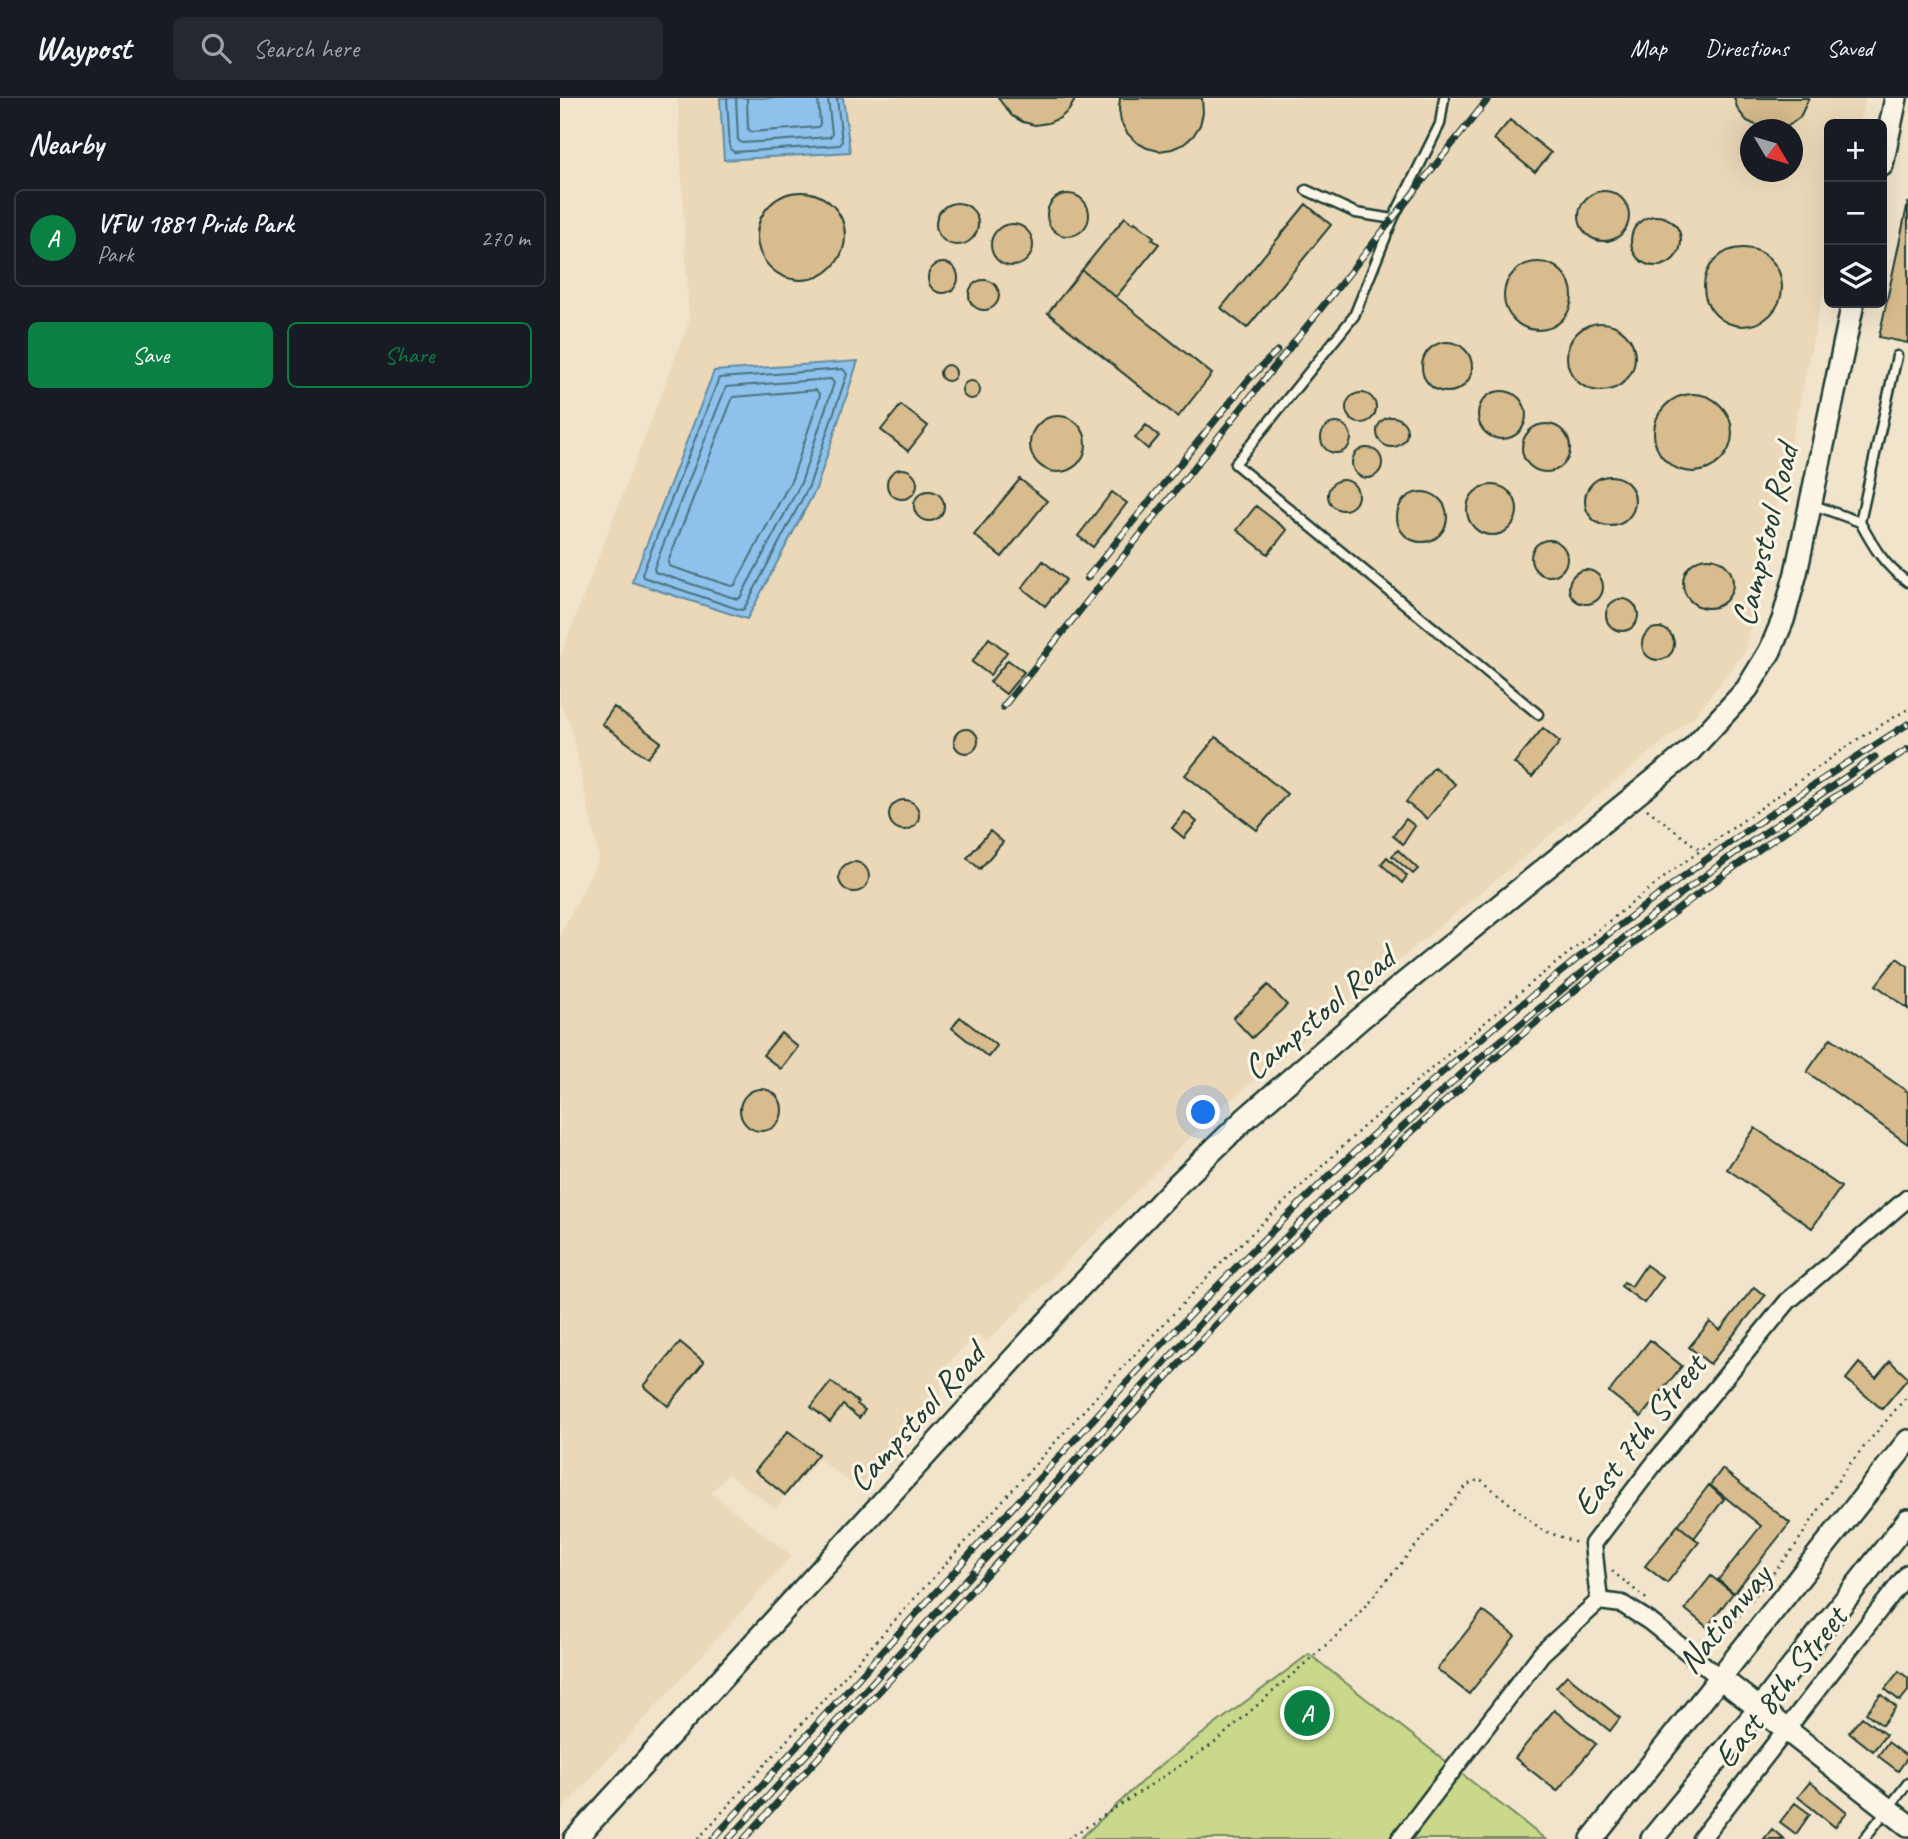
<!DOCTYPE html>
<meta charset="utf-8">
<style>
body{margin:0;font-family:Caveat,sans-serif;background:#242831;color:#f1f3f6}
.controls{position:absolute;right:21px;top:21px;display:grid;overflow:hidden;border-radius:10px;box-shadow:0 7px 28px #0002}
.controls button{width:63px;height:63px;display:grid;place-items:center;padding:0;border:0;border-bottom:2px solid #363941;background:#171b24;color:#f1f3f6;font:35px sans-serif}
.compass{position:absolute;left:1180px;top:21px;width:63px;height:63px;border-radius:50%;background:#171b24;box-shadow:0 7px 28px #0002;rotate:128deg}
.you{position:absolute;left:644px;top:1015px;width:24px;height:24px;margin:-18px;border:5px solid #fff;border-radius:50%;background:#1a73e8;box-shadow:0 0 0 10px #1a73e833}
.badge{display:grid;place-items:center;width:46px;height:46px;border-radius:50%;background:#0b8043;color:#fff;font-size:23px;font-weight:700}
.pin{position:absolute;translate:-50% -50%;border:4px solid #fff;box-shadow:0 2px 7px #0006}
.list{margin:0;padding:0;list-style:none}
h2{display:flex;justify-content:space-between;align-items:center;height:91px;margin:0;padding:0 28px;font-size:30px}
h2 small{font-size:23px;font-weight:400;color:#9ea1a6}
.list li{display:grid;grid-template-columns:46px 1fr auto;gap:21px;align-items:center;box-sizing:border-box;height:98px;margin:0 14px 14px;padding:0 14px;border:2px solid #363941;border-radius:10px}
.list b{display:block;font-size:26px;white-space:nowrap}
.list p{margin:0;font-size:23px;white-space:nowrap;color:#9ea1a6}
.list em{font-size:23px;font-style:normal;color:#9ea1a6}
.actions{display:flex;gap:14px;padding:21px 28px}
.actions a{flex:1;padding:16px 0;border:2px solid #0b8043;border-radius:10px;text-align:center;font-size:24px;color:#0b8043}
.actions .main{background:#0b8043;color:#fff}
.icon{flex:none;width:38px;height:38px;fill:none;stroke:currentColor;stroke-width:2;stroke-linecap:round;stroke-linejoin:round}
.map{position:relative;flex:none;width:1348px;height:1741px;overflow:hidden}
header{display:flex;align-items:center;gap:42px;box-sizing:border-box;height:98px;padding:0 35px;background:#171b24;border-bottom:2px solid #363941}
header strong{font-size:33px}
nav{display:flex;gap:38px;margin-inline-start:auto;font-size:24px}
.search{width:490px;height:63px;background:#242831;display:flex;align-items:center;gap:18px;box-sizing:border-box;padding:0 24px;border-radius:10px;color:#9ea1a6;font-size:26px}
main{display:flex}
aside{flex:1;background:#171b24}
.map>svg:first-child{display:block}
</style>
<header>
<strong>Waypost</strong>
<div class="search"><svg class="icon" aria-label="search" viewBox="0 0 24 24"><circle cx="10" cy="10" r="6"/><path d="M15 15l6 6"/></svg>Search here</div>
<nav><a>Map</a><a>Directions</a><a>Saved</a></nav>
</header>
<main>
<aside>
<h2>Nearby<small></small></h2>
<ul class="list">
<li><span class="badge">A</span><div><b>VFW 1881 Pride Park</b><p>Park</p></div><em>270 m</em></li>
</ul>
<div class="actions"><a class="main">Save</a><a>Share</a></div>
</aside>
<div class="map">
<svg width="1348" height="1741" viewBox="0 0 1348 1741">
<rect width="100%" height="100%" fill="#f1e4cb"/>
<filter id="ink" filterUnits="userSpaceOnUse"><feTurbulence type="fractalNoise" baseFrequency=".0143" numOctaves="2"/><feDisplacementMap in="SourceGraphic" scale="14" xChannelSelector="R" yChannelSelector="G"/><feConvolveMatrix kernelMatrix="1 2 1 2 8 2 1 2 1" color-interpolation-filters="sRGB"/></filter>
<g filter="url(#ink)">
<path fill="#ead8b8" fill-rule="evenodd" d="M118,0H1306L1300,26H1269V168L1186,552L1136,616L650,1019L427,1244L417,1236L382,1271L380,1300L298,1390L259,1361L215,1410L168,1376L151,1395L232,1458L0,1714V837L39,760L10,626L0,606V559L129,224ZM1190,32H1232V74H1190Z"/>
<path fill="#cad88b" stroke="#748a60" stroke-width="2" d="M749,1556L985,1741H520L593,1673Z"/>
<path fill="#8ec1eb" stroke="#628ca2" stroke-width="2" d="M160,0H283L290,54L164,62Z
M298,263L256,391L187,521L72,484L154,273Z"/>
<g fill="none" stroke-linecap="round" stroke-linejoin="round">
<path stroke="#4b727d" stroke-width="2" d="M167,0L170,51L174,54L280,47L282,44L277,0
M176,0L178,42L182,45L270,39L272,36L268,0
M187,0L188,31L192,34L258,29L260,26L258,0
M283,271L287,276L249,388L184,511L181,512L83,479L82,476L159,280Z
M271,281L274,285L241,385L180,500L177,501L95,474L94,470L166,289Z
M256,292L260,297L232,381L175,487L171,488L109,468L108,464L173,299Z"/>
</g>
<path fill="#d8bc8d" stroke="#1f3d34" stroke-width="2" d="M438,0H516L509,12L500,20L488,25L475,27L463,24L452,18Z
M560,0H642L643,15L640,27L633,38L624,46L612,51L599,53L587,50L576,44L567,35L561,24L559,11Z
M1174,0H1249L1240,19L1228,28L1214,31L1200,29L1187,23L1178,12Z
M950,22L991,55L975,74L934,41Z
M1019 118a25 25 0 1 1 50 0a25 25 0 1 1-50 0Z
M197 138a44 44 0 1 1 88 0a44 44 0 1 1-88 0Z
M487 117a21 21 0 1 1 42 0a21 21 0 1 1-42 0Z
M1348,104V245L1319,239Z
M376 126a21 21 0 1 1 42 0a21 21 0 1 1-42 0Z
M746,106L771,127L687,230L661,210Z
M1071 143a25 25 0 1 1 50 0a25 25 0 1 1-50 0Z
M565,119L573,126L575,124L594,139L592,141L599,146L556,199L522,172Z
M431 147a21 21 0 1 1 42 0a21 21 0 1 1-42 0Z
M1144 189a39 39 0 1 1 78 0a39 39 0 1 1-78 0Z
M944 198a34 34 0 1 1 68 0a34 34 0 1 1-68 0Z
M368 180a15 15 0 1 1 30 0a15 15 0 1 1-30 0Z
M522,172L652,276L618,319L488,215Z
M409 197a15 15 0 1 1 30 0a15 15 0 1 1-30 0Z
M1007 259a34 34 0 1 1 68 0a34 34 0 1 1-68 0Z
M862 269a25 25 0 1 1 50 0a25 25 0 1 1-50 0Z
M380 275a8 8 0 1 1 16 0a8 8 0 1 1-16 0Z
M402 292a9 9 0 1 1 18 0a9 9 0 1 1-18 0Z
M918 317a24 24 0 1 1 48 0a24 24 0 1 1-48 0Z
M786 310a15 15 0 1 1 30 0a15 15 0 1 1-30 0Z
M1094 335a39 39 0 1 1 78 0a39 39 0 1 1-78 0Z
M341,307L368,328L348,353L321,332Z
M470 346a28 28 0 1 1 56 0a28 28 0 1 1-56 0Z
M817 334a15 15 0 1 1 30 0a15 15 0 1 1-30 0Z
M761 340a15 15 0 1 1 30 0a15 15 0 1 1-30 0Z
M962 350a24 24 0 1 1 48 0a24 24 0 1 1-48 0Z
M586,327L599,338L588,351L575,340Z
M792 365a15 15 0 1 1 30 0a15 15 0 1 1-30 0Z
M327 386a15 15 0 1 1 30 0a15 15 0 1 1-30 0Z
M1025 403a25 25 0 1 1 50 0a25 25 0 1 1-50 0Z
M460,381L487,403L442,459L414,437Z
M768 397a15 15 0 1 1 30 0a15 15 0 1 1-30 0Z
M907 412a25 25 0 1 1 50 0a25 25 0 1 1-50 0Z
M354 408a15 15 0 1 1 30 0a15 15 0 1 1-30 0Z
M552,394L567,405L533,449L518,438Z
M837 419a25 25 0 1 1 50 0a25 25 0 1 1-50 0Z
M696,408L727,432L708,456L677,432Z
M971 460a18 18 0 1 1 36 0a18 18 0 1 1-36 0Z
M1123 485a25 25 0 1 1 50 0a25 25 0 1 1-50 0Z
M483,463L506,482L485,508L462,490Z
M1009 489a17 17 0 1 1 34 0a17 17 0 1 1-34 0Z
M1046 517a16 16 0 1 1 32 0a16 16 0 1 1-32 0Z
M1082 546a16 16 0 1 1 32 0a16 16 0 1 1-32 0Z
M429,540L447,554L430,577L412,564Z
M448,562L464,574L446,596L430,584Z
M54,609L101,644L88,660L42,626Z
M983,630L1000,644L972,679L954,665Z
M394 643a12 12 0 1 1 24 0a12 12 0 1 1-24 0Z
M656,639L727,696L697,732L625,677Z
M874,669L895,686L867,721L846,704Z
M329 717a15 15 0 1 1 30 0a15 15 0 1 1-30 0Z
M625,714L637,724L624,740L612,730Z
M846,721L855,728L843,746L833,738Z
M430,733L443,744L420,771L407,760Z
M838,752L858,771L853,776L832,758Z
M827,759L847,778L842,785L821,766Z
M279 779a15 15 0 1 1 30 0a15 15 0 1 1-30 0Z
M1337,860L1348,868V911L1316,887Z
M708,887L727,907L692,940L673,920Z
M400,919L437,948L428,959L392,930Z
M221,935L238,949L221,971L203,957Z
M1271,940L1348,994V1046L1247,974Z
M180 1012a21 21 0 1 1 42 0a21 21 0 1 1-42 0Z
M1195,1030L1281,1089L1252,1130L1167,1071Z
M1086,1167L1103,1179L1084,1205L1061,1188L1064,1184L1071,1189Z
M1194,1189L1205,1198L1150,1266L1129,1249L1150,1224L1160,1232Z
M1090,1242L1122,1268L1081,1319L1049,1294Z
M120,1244L144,1264L108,1308L84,1288Z
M1330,1263L1348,1280L1322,1311L1286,1281L1299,1265L1316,1280Z
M271,1284L298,1304L297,1306L305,1312L299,1320L283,1307L270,1324L251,1309Z
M228,1333L258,1356L225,1397L195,1373Z
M1162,1371L1230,1425L1174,1495L1158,1482L1201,1428L1150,1387Z
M1149,1387L1164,1401L1134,1440L1118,1427Z
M1118,1427L1139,1444L1107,1485L1085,1468Z
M1151,1478L1173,1495L1147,1529L1125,1511Z
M923,1513L955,1538L909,1596L877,1571Z
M1339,1573L1348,1580V1593L1340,1603L1325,1591Z
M1007,1577L1060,1620L1050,1633L996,1589Z
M1321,1596L1336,1609L1322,1627L1306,1615Z
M994,1612L1036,1646L997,1693L955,1660Z
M1302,1619L1326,1637L1313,1653L1289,1634Z
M1328,1644L1348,1659L1338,1673L1318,1658Z
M1250,1684L1287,1714L1275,1729L1238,1699Z
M1235,1705L1250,1716L1236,1736L1220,1724Z
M1212,1731L1224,1741H1204Z"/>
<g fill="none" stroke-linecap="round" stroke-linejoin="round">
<g stroke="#1f3d34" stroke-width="13">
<path id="lane" d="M884,0L880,26L833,121L794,218L675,366L978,616
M746,92L796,115L833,121
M1251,406L1300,424C1313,448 1324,468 1348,484
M1300,424L1337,258
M1304,1741L1348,1685"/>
</g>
<g stroke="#1f3d34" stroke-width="21">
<path id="street" d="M1039,1503L1033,1446L1097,1362L1228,1203L1348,1100
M1039,1503L1062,1506L1089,1523L1159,1579
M840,1741L982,1555L1039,1503
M1141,1741L1348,1475"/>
</g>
<g stroke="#1f3d34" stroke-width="26">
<path id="secondary" d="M1322,67L1336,0
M1159,1579L1348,1727
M15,1741L510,1199L618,1086L685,1021L800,921L1130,653L1187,591L1210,553L1223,522L1236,475L1293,205
M1032,1741L1348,1343
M1092,1741L1200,1610L1348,1422"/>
</g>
<path stroke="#1f3d34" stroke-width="2.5" stroke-dasharray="2 5" stroke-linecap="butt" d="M1087,711L1140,752
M1052,1473L1090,1504
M1140,1542L1152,1544L1166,1534L1235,1448L1287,1369L1348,1297
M138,1741L562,1270L667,1159L802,1030L970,886L1116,770L1298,641L1348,611
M508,1741L653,1646L790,1526L907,1387L920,1381L982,1432L1017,1445"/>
<use href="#lane" stroke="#fcf5e5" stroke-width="8"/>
<use href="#street" stroke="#fcf5e5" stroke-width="16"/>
<use href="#secondary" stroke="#fcf5e5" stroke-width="21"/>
<g stroke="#1f3d34" stroke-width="7">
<path id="rail" d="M527,480L689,281L717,253
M443,609L929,0
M153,1741C271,1611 388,1479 507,1350C568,1283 629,1216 693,1152C825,1020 967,896 1116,784C1191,727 1269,676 1348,626
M169,1741L649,1216L773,1092L909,969L1077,829L1175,755L1315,659
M184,1741C281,1634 380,1528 477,1421C577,1312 675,1202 781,1100C955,933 1145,780 1348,651"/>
</g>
<use href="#rail" stroke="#fcf5e5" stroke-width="4.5" stroke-dasharray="13" stroke-linecap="butt"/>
</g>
</g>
<g text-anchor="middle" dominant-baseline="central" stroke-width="6" stroke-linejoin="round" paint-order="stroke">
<g font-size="35" fill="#1f3d34" stroke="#fcf5e5">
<text transform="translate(1205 437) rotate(-76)">Campstool Road</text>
<text transform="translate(759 915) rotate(-40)">Campstool Road</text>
<text transform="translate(356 1319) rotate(-48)">Campstool Road</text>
<text transform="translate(1079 1337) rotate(-52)">East 7th Street</text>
<text transform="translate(1164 1521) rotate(-51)">Nationway</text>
<text transform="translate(1220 1589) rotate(-52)">East 8th Street</text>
</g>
</g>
</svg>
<div class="controls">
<button>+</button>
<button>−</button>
<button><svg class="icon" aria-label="layers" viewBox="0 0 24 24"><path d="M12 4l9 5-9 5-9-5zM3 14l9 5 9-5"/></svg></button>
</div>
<svg class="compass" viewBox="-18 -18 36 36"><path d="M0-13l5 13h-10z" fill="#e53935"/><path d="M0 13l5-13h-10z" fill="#9ea1a6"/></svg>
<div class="you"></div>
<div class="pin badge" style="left:747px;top:1615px">A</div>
</div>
</main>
